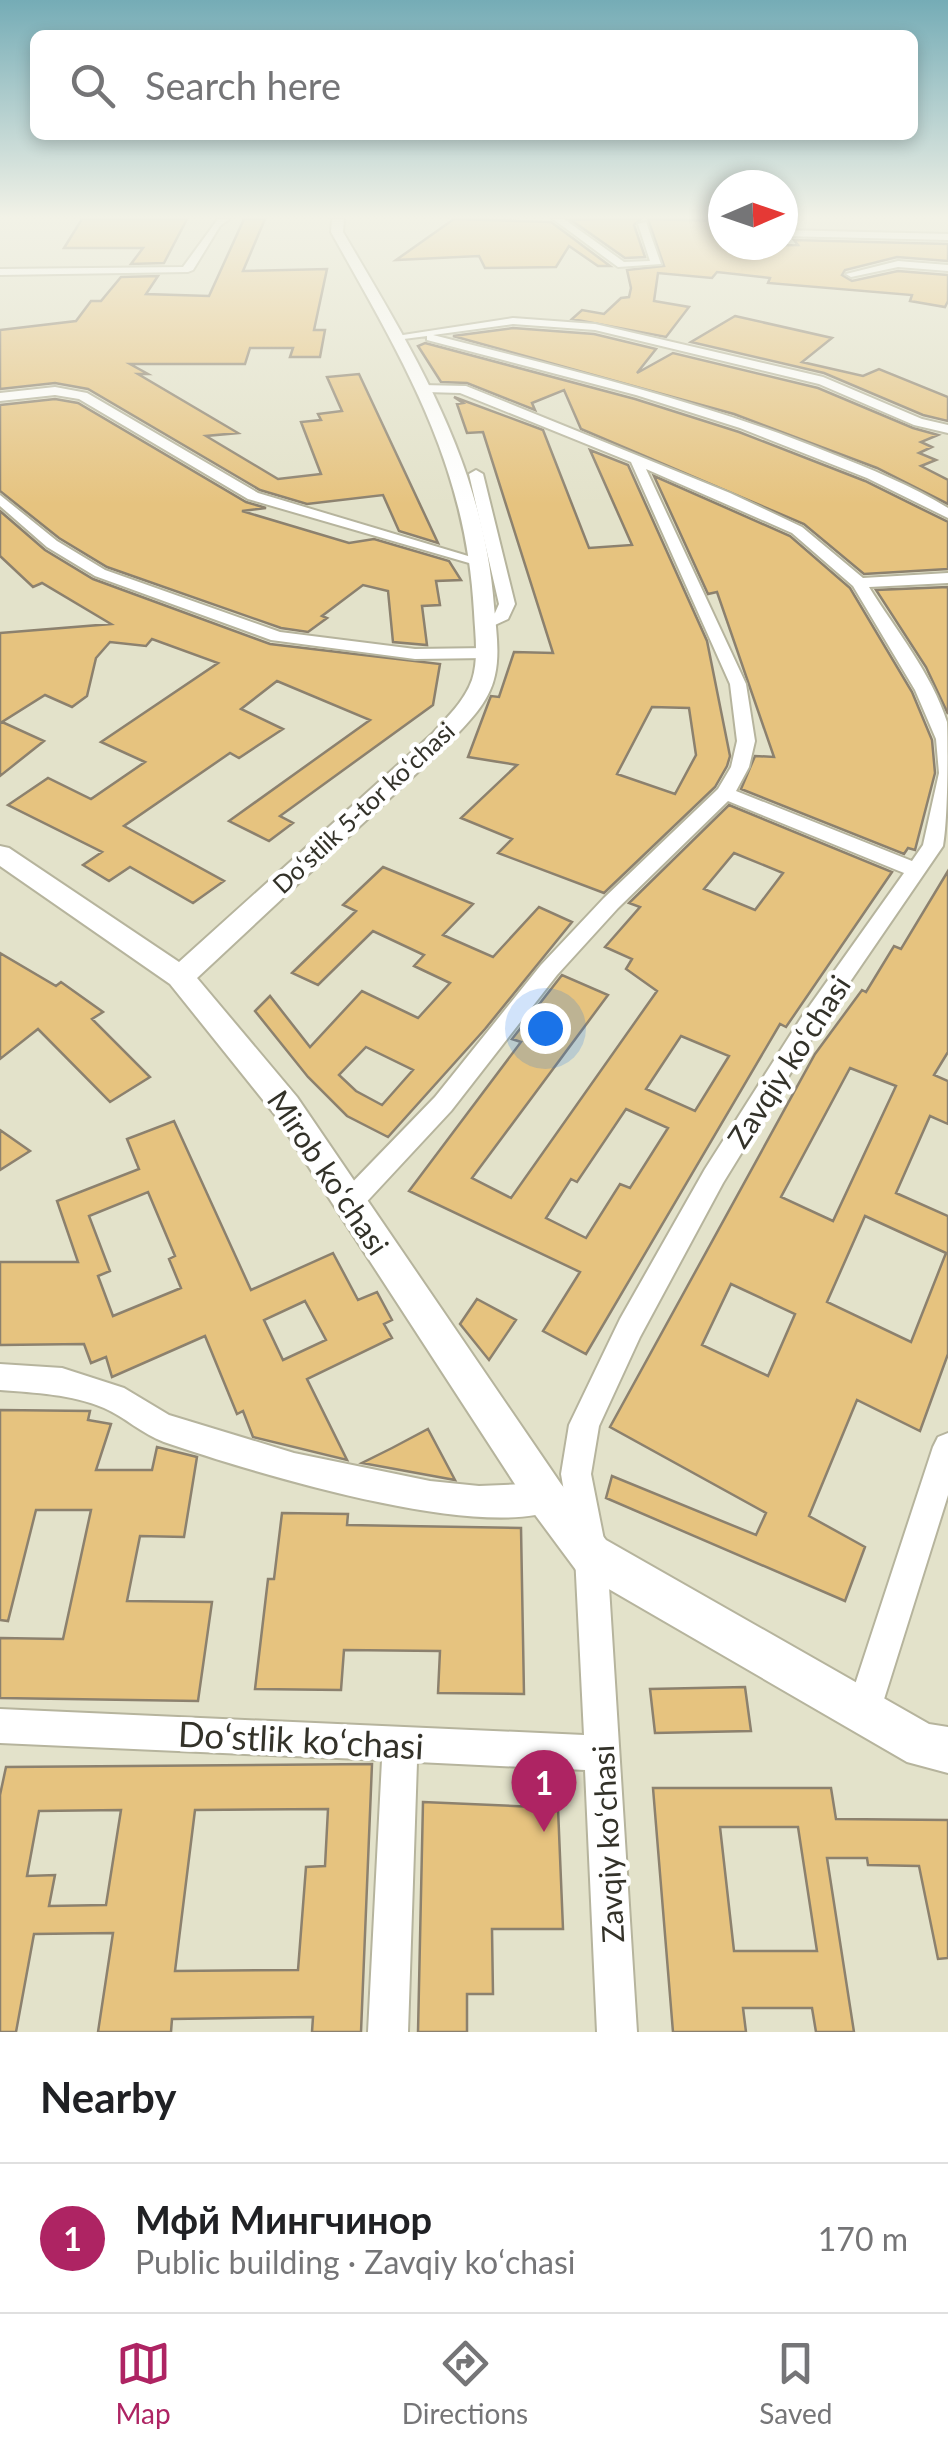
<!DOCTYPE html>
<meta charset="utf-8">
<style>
body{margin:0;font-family:Lato,sans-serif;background:#f6f6f6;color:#202124}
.compass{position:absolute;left:708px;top:170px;width:90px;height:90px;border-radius:50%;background:#fff;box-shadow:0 5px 15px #0003;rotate:88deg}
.you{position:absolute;left:545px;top:1028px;width:35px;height:35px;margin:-25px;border:8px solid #fff;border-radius:50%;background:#1a73e8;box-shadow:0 0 0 15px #1a73e833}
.badge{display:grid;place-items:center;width:65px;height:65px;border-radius:50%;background:#ae2463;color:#fff;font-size:32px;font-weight:700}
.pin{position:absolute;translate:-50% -82px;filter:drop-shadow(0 2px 5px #0008)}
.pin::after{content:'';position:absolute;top:52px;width:35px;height:30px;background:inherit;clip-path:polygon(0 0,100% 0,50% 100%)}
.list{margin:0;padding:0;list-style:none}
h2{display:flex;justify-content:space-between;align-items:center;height:130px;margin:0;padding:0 40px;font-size:42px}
h2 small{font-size:32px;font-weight:400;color:#757577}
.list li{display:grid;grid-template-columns:65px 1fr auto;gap:30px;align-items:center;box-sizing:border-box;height:150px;padding:0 40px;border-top:2px solid #e0e0e0}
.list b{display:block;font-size:38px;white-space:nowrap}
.list p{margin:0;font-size:32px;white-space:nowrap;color:#757577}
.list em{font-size:32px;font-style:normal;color:#757577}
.icon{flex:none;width:55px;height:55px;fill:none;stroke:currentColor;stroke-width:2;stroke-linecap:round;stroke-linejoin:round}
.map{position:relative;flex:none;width:948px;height:2032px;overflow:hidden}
.search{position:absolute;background:#fff;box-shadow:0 5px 15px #0003;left:30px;right:30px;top:30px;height:110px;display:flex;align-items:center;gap:25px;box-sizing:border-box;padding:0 35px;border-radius:15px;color:#757577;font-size:38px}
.sheet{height:280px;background:#fff}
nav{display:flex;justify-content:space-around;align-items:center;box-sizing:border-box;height:140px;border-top:2px solid #e0e0e0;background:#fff;font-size:28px;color:#757577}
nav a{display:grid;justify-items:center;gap:5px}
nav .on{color:#ae2463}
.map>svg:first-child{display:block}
</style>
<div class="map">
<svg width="948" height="2032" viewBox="0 0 948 2032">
<rect width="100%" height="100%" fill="#e3e2ca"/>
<path fill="#e6c37f" stroke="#8c816e" stroke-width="2.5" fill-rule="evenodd" d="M82,219H187L164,263L131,264L143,248H64Z
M244,219H265L243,271L327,269L314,330H325L320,357H290L293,348H250L245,364H130L148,374H138L238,433L206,436L278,479L321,474L301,422L321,420L318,414L342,411L327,377L359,374L438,543L399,531L383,495L307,504L260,490L88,389L55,383L0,389V330L76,321L91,301H101L121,277L158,276L146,294L209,296Z
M454,219L551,222L610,266H598L569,246L556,267L485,268L479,256L396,260Z
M600,219H641L634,225L645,257L625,258L571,220Z
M648,219L716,221L723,245L727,246L798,245L794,240L948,244V261L897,257L845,270L842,275L852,281L898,271L948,275V301L945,307L910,301L912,295L768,283L770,278L717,272L712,278L658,273L654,301L689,307L666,337L572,319L582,310L604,314L621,298L629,297L631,288L627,270L664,266Z
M735,316L832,338L802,362L863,376L879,369L948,397V421L923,415L824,373L691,342Z
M513,328L594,334L656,349L637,373L673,353L818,388L913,428L938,435L921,442L932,447L919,453L936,460L921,466L948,480V504L877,468L734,414L453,336Z
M425,343L635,399L739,432L865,481L948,522V569L864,574L804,524L581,429L564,390L532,403L535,410L467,383L441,382L418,346Z
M454,397L543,430L589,548L632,545L590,450L628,465L707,641L730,756L727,766L715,787L604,893L498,853L512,839L461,818L517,765L468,757L489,701L491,696L499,697L514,652L553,653L483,432L467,433L457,404L463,403ZM652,707L689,708L696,755L675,794L617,774Z
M55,399L78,403L246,502L266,508L242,511L349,543L374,539L449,561L461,580L436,581L440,605L422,606L427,645L393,642L388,591L363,585L322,616L327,618L308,632L281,628L107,567L59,538L0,491V405Z
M654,476L790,536L850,588L912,692L932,740L935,773L915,850L908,848L904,854L741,789L755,756L774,757L717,592L708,594Z
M0,511L45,550L93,579L270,644L440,664L433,705L280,816L293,823L269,841L229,821L370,720L277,681L241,709L283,729L239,758L230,753L124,826L224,881L193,903L130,867L109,881L83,865L102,852L8,805L48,778L91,799L145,762L101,742L218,663L152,639L146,646L110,642L96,658L87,696L72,707L45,695L2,722L44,741L0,776V633L111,624L42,583L33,587L0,556Z
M948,587V714L926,667L876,590Z
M729,805L892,872L786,1027L780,1024L586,1354L543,1331L580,1272L409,1191L521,1042L512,1039L562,975L608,995L472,1178L511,1198L657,991L626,969L632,959L605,947L640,907L629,903ZM734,853L783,873L755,910L704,889ZM681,1036L729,1056L695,1111L646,1089ZM626,1109L668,1128L630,1188L620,1184L586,1238L546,1218L571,1179L577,1182Z
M383,867L473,904L443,935L493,957L539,907L572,922L485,1029L388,1137L347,1116L308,1077L255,1011L270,996L310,1047L362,991L418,1018L450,983L414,966L424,955L373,931L318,985L292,973L356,911L343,905ZM366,1047L413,1070L382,1105L356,1091L339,1075Z
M948,871V1052L934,1075L948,1081V1124L930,1116L896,1193L948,1216V1354L920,1431L857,1400L809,1516L865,1547L845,1601L606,1498L612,1476L756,1535L766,1513L610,1427L815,1054L862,990L866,992L894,946L901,949ZM850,1068L896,1086L833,1221L781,1197ZM865,1216L946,1253L911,1342L827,1302ZM731,1284L795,1314L768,1376L702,1345Z
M0,953L56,986L61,982L103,1012L92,1019L150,1077L110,1102L38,1029L0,1059Z
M174,1121L251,1290L333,1253L358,1300L377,1292L392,1320L384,1324L392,1338L307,1379L347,1460L253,1437L243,1411L237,1414L205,1336L112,1377L106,1357L91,1363L84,1344L0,1345V1262H78L57,1201L139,1169L127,1139ZM148,1192L175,1256L169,1259L181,1288L113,1316L98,1276L110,1271L89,1216ZM305,1301L326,1340L283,1360L264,1320Z
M0,1130L30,1151L0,1170Z
M477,1299L516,1320L489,1360L460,1324Z
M0,1410L90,1411L88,1420L111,1424L96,1470H152L157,1447L197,1457L184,1537L140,1536L127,1601L212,1602L198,1701L0,1698V1638L63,1639L91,1510H36L8,1621L0,1620Z
M428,1429L455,1480L362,1463L392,1448Z
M282,1513L348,1514L347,1525L521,1528L524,1694L438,1693L440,1651L344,1650L341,1690L255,1689L268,1579H274Z
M745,1687L751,1731L655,1733L650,1689Z
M372,1764L361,2032H312L313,2017L172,2019L171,2032H98L113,1933L34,1934L16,2032H0V1795L6,1767ZM328,1809L325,1866L306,1867L298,1970L175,1971L195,1810ZM121,1810L106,1905L49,1906L55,1875L27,1876L39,1811Z
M653,1788H831L836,1819L948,1820V1958L938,1959L919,1866L868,1865L867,1858H827L854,2032H816L812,2008H743L746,2032H673ZM720,1827H798L817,1951H734Z
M423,1802L558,1808L563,1929H492L493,1994H467V2032H418Z"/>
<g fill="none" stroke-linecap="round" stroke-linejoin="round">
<g stroke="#b6b49d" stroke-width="4">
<path id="minor" d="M218,219H229L220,226L193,270L188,272L0,275V269L183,267Z
M553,219H564L624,262L650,261L638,224L646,222L661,264L618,267Z
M783,230L948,234V240L783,236Z
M898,261L948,265V271L898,267L851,277L846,274Z
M513,318L595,324L823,377L922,419L948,425V433L914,425L819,384L595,330L513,324L433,335C567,369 702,401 830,453C870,469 911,485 948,508V518L867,478L740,428L636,395L427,340V336L396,340L390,337Z
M422,385L466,386L730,493L802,527L863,578L948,573V583L869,587C895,629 932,674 947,722C948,748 948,819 943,846L817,1030L723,1183L640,1337L599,1426L591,1474L607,1555L637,2032H597L585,1770L417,1762L408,2032H368L382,1760L0,1743V1709L584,1735L575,1555L561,1474L569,1425L620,1319L705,1169L801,1018L904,873L728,801L618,908L557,975L451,1111L359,1210L350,1213L341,1210L337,1202L341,1194L435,1097L541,965L604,898L718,789L731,767L737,741L730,684L631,462L460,393L426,392L422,391ZM646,469L792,533L853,586L915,690L936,739L939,773L923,845L912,861L736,791L749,767L755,741L746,684Z
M55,387L87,393L258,493L488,562L476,565L248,499L79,399L55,395L0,401V393Z
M476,470L483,474L515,604L508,619L484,630L476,625L495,613L499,604L469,474Z
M0,495L57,541L105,570L280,632L415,649L487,648L495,653L487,658L415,659L271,640L95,576L47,547L0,506Z
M0,1364L62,1368L124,1388L169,1415L294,1453L430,1481L479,1486L547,1483L558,1487L562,1498L558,1509C477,1542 249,1471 164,1442C142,1434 125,1417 104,1408C71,1394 36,1393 0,1390Z
M948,1433V1495L880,1712L875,1724L863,1729L851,1724L846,1712L933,1447L938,1437Z"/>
</g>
<g stroke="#b6b49d" stroke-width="4">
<path id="tertiary" d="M332,219H344L343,232C414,353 483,462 494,606C496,629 500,653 495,675C489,704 467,723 448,744L197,978L297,1097L561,1484L606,1540L929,1724L948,1727V1773L907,1762L576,1570L533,1512L275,1115L170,984L0,866V846L9,848L179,962L432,734C447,717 464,702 472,680C479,658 475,634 474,612C466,462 402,359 331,232Z"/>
</g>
<use href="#minor" fill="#fff" fill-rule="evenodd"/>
<use href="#tertiary" fill="#fff" fill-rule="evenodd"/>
</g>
<linearGradient id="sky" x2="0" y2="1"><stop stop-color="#75acb6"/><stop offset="0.43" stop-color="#f2f2e7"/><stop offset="1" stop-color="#f2f2e7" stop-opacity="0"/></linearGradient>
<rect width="948" height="504" fill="url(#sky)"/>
<g text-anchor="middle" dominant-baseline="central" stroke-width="9" stroke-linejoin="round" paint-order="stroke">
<g font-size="25" fill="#333229" stroke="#fff">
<text transform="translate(363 807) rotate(-43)">Doʻstlik 5-tor koʻchasi</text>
</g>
<g font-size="30" fill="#333229" stroke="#fff">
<text transform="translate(788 1061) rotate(-57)">Zavqiy koʻchasi</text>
<text transform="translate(329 1172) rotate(56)">Mirob koʻchasi</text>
<text transform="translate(607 1844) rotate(-93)">Zavqiy koʻchasi</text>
</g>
<g font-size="35" fill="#333229" stroke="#fff">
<text transform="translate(301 1739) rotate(3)">Doʻstlik koʻchasi</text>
</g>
</g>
</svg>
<svg class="compass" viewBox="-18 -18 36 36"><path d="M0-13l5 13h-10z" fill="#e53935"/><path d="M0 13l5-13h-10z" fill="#757577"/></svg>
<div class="you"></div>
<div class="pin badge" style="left:544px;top:1832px">1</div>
<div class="search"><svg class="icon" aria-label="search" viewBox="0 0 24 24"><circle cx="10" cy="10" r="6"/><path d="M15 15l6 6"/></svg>Search here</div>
</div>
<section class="sheet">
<h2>Nearby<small></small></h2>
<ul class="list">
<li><span class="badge">1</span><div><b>Мфй Мингчинор</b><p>Public building · Zavqiy koʻchasi</p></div><em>170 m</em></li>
</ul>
</section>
<nav>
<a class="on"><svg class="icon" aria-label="map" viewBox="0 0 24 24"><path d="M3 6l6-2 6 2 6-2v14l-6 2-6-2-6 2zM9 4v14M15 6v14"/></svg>Map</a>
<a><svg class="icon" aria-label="directions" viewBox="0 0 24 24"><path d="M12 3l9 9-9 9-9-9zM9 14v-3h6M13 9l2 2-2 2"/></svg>Directions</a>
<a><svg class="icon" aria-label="saved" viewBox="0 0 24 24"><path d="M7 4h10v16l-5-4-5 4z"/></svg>Saved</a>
</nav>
